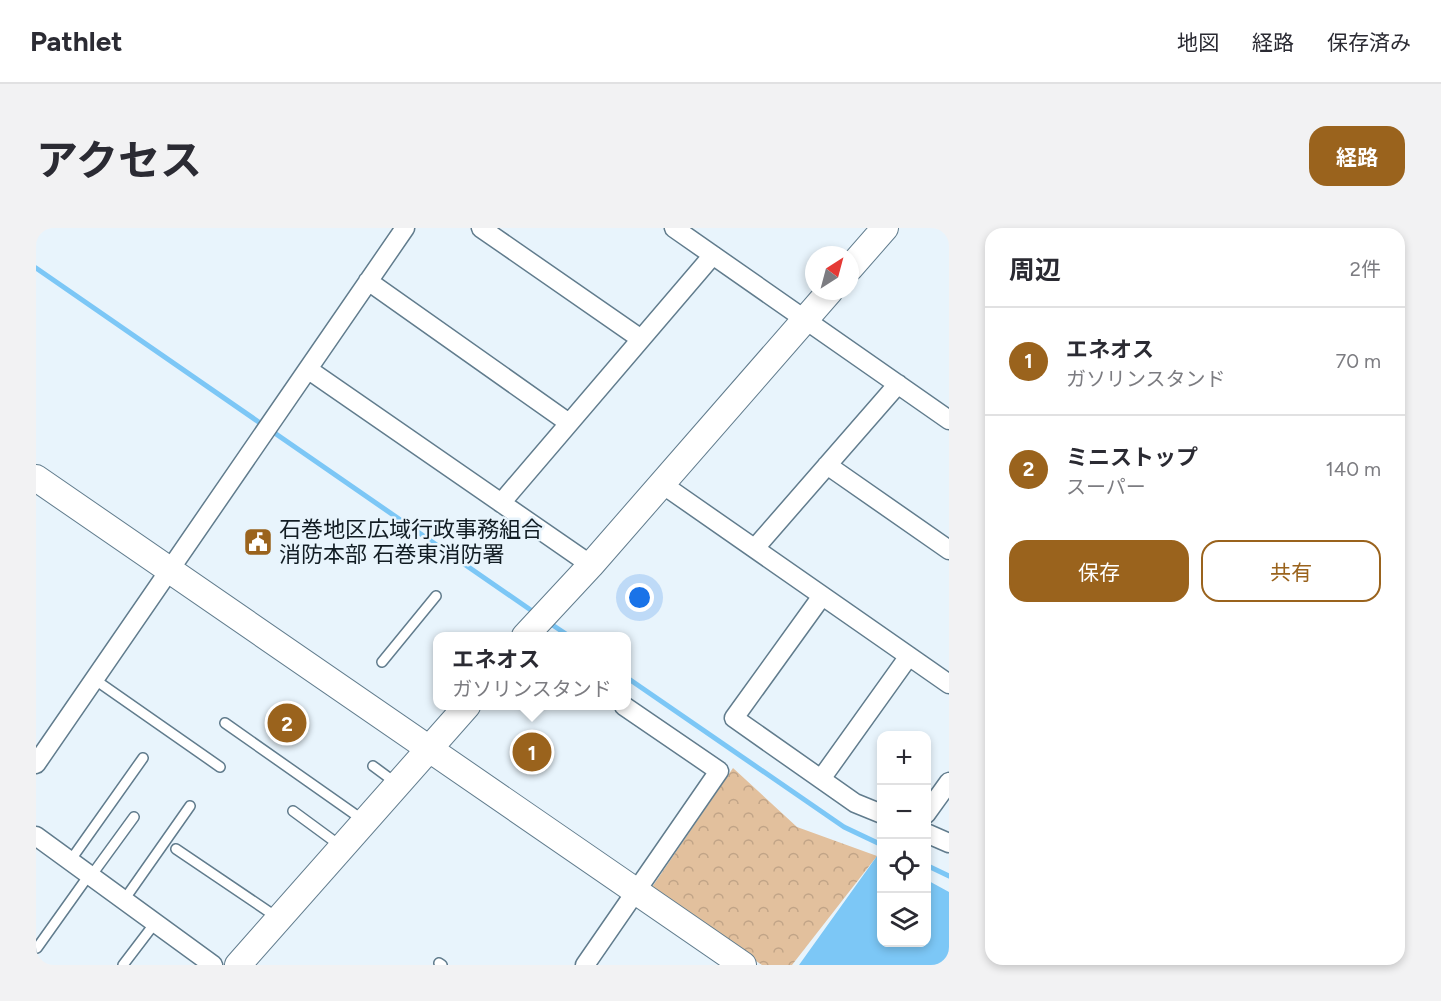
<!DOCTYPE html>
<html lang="ja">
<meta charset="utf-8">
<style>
body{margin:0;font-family:Figtree,"Noto Sans JP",sans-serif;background:#f2f2f3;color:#2b2b33}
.controls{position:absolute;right:18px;bottom:18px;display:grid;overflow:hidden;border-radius:12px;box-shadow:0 3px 9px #0003}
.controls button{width:54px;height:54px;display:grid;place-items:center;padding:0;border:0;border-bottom:2px solid #e1e1e2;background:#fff;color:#2b2b33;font:30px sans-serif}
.compass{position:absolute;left:769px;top:18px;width:54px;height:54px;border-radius:50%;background:#fff;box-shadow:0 3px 9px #0003;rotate:36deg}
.you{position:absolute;left:604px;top:370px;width:21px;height:21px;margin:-15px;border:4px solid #fff;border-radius:50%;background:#1a73e8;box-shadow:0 0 0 9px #1a73e833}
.badge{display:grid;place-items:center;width:39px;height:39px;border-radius:50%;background:#9a631d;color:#fff;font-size:20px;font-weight:700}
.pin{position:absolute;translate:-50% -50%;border:3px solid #fff;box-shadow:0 2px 6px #0006}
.popup{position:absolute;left:397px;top:404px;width:198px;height:78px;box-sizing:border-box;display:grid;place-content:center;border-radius:12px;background:#fff;filter:drop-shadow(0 2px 4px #0005);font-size:20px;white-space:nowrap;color:#7c7c81}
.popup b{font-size:22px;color:#2b2b33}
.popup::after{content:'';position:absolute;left:50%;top:100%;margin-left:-12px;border:12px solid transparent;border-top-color:#fff}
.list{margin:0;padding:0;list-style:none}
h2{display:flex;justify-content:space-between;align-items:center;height:78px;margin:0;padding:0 24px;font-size:26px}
h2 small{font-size:20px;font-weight:400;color:#7c7c81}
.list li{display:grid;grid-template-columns:39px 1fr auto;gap:18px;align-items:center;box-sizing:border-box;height:108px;padding:0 24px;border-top:2px solid #e1e1e2}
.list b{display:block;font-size:22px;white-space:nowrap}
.list p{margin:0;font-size:20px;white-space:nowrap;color:#7c7c81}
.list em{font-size:20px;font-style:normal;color:#7c7c81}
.actions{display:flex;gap:12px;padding:18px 24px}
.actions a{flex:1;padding:14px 0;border:2px solid #9a631d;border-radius:18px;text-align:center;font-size:21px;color:#9a631d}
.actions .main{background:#9a631d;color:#fff}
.icon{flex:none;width:33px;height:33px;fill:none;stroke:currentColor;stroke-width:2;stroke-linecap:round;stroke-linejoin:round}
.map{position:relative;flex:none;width:913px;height:737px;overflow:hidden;border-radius:18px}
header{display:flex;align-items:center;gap:36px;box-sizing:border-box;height:84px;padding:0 30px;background:#fff;border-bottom:2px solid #e1e1e2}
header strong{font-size:28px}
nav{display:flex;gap:33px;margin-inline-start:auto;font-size:21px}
.intro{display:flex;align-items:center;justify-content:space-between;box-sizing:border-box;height:144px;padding:0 36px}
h1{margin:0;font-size:42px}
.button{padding:15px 27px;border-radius:18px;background:#9a631d;color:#fff;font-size:21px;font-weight:700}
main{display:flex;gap:36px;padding:0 36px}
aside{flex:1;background:#fff;border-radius:18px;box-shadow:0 3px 9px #0003}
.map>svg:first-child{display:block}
</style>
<header>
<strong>Pathlet</strong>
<nav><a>地図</a><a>経路</a><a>保存済み</a></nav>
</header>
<div class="intro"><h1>アクセス</h1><a class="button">経路</a></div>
<main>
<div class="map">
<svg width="913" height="737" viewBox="0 0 913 737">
<defs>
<pattern id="park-crowns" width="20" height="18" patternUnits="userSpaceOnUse" patternTransform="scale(1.5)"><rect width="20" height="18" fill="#e2c09d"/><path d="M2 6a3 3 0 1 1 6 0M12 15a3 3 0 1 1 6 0" fill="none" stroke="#c1a487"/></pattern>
</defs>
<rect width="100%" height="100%" fill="#e8f4fc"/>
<path fill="url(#park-crowns)" d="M697,540L761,599L841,628L756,737H726L614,662Z"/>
<path fill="#7cc7f6" d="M841,628L845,630L846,714H890L891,652L913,664V737H763Z"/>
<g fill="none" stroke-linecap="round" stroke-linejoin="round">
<path stroke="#7cc7f6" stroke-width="5" d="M0,40L499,385
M512,394L533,408
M590,449L808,599L846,617
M890,637L913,648"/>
<g stroke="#617c8d" stroke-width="12">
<path id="lane" d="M346,434L400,368
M58,451L184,539
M189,495L327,592
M337,538L360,555
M257,583L306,619
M140,621L242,690
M34,633L107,530
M55,648L98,589
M88,672L154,578
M1,720L53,647
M403,735L406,737
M87,737L119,695"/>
</g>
<g stroke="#617c8d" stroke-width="21">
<path id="street" d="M445,0L605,111
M638,0L913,192
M332,53L533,195
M273,142L555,337
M791,237L913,322
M626,256L913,456
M465,275L677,27
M719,320L862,156
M786,368L698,490L819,575L846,586
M0,536L369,0
M785,551L873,428
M890,586L913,554
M890,605L913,615
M0,608L177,737
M549,737L683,543L588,478"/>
</g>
<g stroke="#617c8d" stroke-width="28">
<path id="secondary" d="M814,40L849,0
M0,250L707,737
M489,408L555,337L794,63
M202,737L431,478"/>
</g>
<use href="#lane" stroke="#fff" stroke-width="9"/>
<use href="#street" stroke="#fff" stroke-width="18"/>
<use href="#secondary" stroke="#fff" stroke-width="26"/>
</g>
<defs>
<g id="civic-square" transform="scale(1.5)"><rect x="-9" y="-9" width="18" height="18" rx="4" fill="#9a631d" stroke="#e8f4fc"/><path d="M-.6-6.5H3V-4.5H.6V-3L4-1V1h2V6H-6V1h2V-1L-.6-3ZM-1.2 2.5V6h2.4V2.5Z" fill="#fff"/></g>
</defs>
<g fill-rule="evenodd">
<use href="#civic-square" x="222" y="314"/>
</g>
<g text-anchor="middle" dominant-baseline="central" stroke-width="5" stroke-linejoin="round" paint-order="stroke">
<g font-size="22" fill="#111c23" stroke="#e8f4fc" text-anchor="start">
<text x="243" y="301">石巻地区広域行政事務組合<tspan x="243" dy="25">消防本部 石巻東消防署</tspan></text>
</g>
</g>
</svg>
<div class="controls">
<button>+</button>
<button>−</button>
<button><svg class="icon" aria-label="locate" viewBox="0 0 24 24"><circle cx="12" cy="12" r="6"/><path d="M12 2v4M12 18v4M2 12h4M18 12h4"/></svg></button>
<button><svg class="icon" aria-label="layers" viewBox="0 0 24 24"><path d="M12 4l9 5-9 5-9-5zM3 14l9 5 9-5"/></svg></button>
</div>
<svg class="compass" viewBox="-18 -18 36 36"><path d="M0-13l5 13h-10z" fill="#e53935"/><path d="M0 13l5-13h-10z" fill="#7c7c81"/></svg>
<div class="you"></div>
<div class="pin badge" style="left:496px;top:524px">1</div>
<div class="popup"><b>エネオス</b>ガソリンスタンド</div>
<div class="pin badge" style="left:251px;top:495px">2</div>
</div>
<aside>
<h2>周辺<small>2件</small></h2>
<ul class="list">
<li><span class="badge">1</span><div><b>エネオス</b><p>ガソリンスタンド</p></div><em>70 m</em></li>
<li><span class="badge">2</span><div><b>ミニストップ</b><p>スーパー</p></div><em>140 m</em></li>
</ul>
<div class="actions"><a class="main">保存</a><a>共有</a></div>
</aside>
</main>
